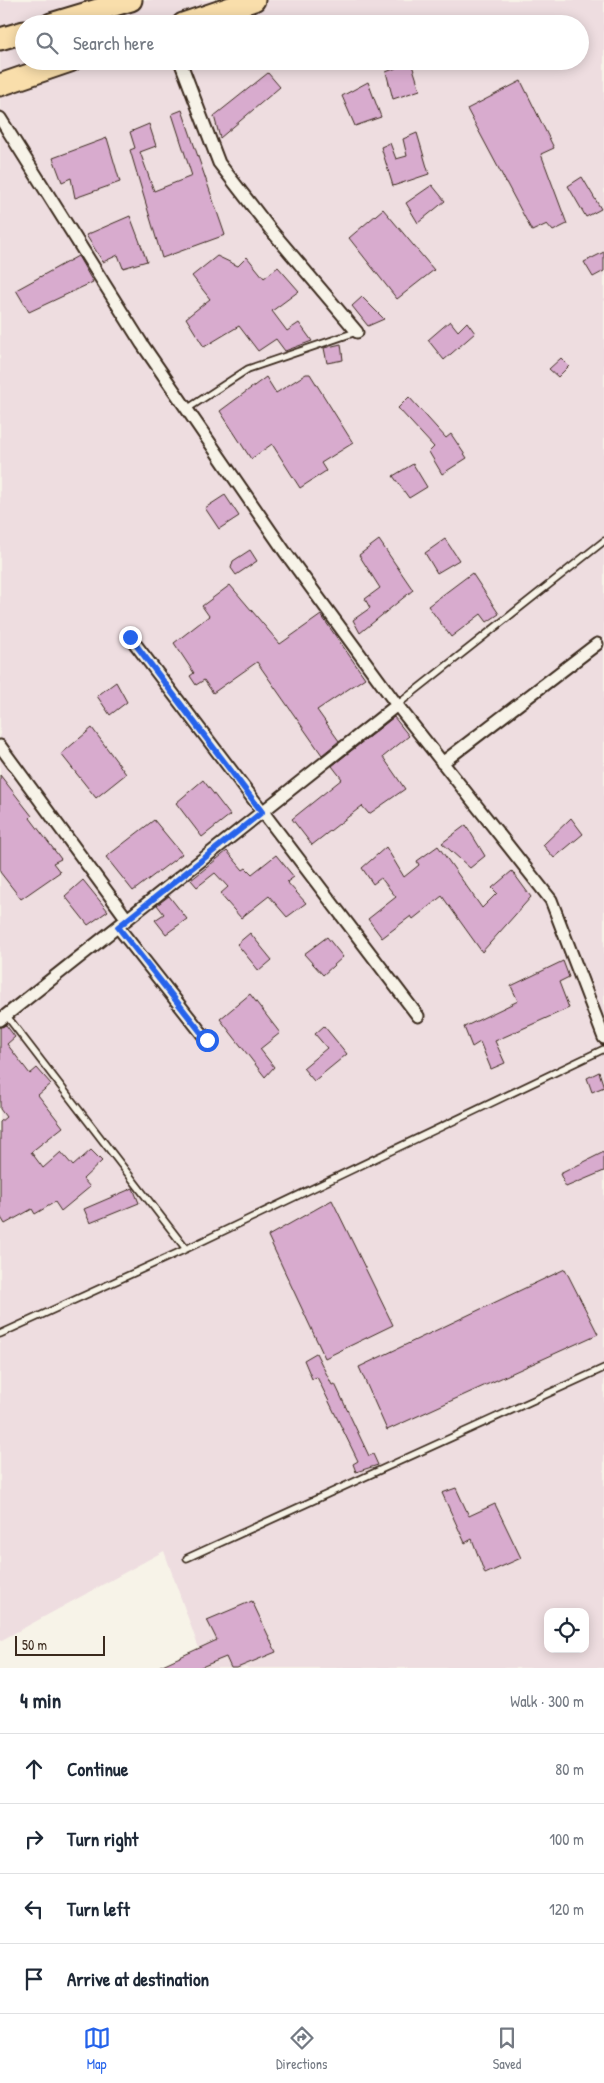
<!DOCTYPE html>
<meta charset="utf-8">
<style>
body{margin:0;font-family:"Patrick Hand",sans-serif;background:#f6f6f7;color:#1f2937}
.controls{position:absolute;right:15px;bottom:15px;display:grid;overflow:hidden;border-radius:10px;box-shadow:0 2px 12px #0003}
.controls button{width:45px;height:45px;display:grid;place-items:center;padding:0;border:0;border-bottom:1px solid #e0e1e3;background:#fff;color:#1f2937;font:25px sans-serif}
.scale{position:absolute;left:15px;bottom:12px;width:90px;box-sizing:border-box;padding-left:5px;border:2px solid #3b2a1e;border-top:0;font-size:14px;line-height:18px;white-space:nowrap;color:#3b2a1e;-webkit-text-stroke:4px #f7f3e8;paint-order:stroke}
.stop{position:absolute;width:15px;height:15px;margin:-11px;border:4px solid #2563eb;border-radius:50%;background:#fff}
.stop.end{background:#2563eb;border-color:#fff;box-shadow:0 1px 5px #0008}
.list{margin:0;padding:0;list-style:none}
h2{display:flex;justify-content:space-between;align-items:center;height:65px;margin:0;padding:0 20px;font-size:21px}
h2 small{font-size:16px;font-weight:400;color:#747a83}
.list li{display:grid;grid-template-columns:32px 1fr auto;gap:15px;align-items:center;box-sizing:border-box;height:70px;padding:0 20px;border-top:1px solid #e0e1e3}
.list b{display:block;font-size:19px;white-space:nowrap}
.list em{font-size:16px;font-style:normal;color:#747a83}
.icon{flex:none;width:28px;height:28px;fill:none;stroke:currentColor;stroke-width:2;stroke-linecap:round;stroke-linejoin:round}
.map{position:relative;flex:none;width:604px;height:1668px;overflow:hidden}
.search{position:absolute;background:#fff;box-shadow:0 2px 12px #0003;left:15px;right:15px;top:15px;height:55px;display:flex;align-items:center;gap:12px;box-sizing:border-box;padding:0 18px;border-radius:28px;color:#747a83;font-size:19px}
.sheet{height:345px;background:#fff}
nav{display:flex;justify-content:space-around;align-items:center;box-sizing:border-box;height:70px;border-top:1px solid #e0e1e3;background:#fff;font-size:14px;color:#747a83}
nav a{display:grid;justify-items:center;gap:2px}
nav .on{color:#2563eb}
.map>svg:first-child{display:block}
</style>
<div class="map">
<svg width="604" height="1668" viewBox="0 0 604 1668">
<rect width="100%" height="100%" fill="#f7f3e8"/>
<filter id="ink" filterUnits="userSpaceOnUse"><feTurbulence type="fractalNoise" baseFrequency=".02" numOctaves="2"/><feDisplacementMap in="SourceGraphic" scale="10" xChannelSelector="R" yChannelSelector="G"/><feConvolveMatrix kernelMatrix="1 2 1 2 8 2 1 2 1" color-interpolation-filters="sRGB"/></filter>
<g filter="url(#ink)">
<path fill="#eedde0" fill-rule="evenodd" d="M0,0H604V1668H206L164,1551L0,1641ZM24,24H580V61H24ZM548,1612H585V1649H548Z"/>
<path fill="#d8abce" stroke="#3b2a1e" d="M411,62L420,90L393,99L386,72Z
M268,73L280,87L220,138L214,116Z
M521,81L554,148L541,154L567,224L553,231L547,224L532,231L467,109Z
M368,82L381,117L355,126L342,96Z
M182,110L225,235L162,258L130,150L135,148L130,132L149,124L156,146L140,152L154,191L192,176L172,114Z
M417,133L429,174L393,186L381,147L390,143L396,159L407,156L403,139Z
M107,138L120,182L75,198L71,178L62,182L53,158Z
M582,177L601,209L586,217L568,186Z
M432,185L445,201L418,223L406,203Z
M383,209L434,270L397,299L349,238Z
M130,216L147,261L123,268L118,255L103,262L86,235Z
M604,252V271L593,277L584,262Z
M78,256L93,282L29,312L16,290Z
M217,256L238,266L247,257L264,278L278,267L299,291L272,311L287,331L299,323L312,341L285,351L276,339L258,351L239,326L204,347L186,318L210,299L192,276Z
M362,297L384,319L368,326L352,306Z
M450,321L458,331L467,322L475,333L444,360L428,340Z
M341,344L343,360L327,363L324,348Z
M561,358L569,366L558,377L549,369Z
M306,374H310L353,443L321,463L326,471L300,488L272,444L251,459L220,411L266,377L276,393Z
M409,397L446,438L451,434L467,458L442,474L429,452L434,447L398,408Z
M413,464L427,487L409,498L393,476Z
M225,495L239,516L219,529L205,508Z
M445,539L459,560L437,573L425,553Z
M379,540L413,590L360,633L353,620L370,608L365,599L380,588L359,555Z
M250,550L257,561L236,575L231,568L233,561Z
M472,573L499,614L487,622L481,614L451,637L428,606Z
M230,585L280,644L321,615L365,678L317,710L339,741L322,755L257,662L213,693L204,680L196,685L190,676L194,673L174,643L209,616L202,606Z
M116,682L127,702L110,715L97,696Z
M394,717L409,736L383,757L405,789L369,814L362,806L312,845L292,819L342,779L332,766Z
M92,728L126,774L96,798L61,754Z
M0,775L32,816L30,818L61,859L53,863L60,872L21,899L0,872Z
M203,780L230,815L202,837L176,803Z
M571,818L583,834L554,858L543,845Z
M154,820L182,854L133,891L106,857Z
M466,825L485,856L470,868L442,843Z
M438,846L482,908L497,893L492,888L512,871L531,897L482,952L442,896L413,919L411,916L382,938L368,919L396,897L381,878L373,884L362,868L386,847L404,877L419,865L417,861Z
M227,851L243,870L246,868L252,874L276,855L294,877L287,882L306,903L287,917L269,896L241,918L220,894L228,887L215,873L197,887L191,880Z
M83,880L108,911L88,925L65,896Z
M169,896L187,919L166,934L155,920L164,914L157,905Z
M250,933L272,960L259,971L237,944Z
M327,937L343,957L323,975L304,954Z
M563,961L569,977L559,982L569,1008L495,1041L505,1063L491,1069L480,1042L472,1047L464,1027L518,1001L511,986Z
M250,994L280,1033L260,1049L274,1067L265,1077L220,1019Z
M6,1025L15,1037L7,1044L30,1074L37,1068L51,1084L38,1095L63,1127L31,1152L43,1168L61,1152L73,1166L91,1150L102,1161L83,1179L90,1187L61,1211L55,1202L35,1214L32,1209L5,1224L0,1216V1122L6,1117L0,1109V1027Z
M324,1026L347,1054L314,1081L303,1068L327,1048L315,1034Z
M599,1072L604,1087L592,1092L587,1078Z
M604,1152V1171L566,1187L560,1174Z
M133,1188L139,1203L90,1223L84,1209Z
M332,1200L393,1325L325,1358L268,1236Z
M565,1269L598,1334L387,1430L359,1367Z
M316,1353L332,1385L335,1384L369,1456L373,1454L378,1465L356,1472L353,1464L358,1461L317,1377L312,1379L304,1360Z
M456,1488L469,1516L495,1504L521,1558L485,1574L472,1539L465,1543L442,1493Z
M252,1601L276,1652L237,1668H231L226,1657L199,1668H156L217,1640L207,1620Z"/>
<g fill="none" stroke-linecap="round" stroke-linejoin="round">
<g stroke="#3b2a1e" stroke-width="9">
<path id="lane" d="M187,409L248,369L356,332
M397,705L604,541
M6,1015L186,1249
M0,1334L186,1249L604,1049
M187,1558L604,1368"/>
</g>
<g stroke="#3b2a1e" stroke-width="15">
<path id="street" d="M180,61L219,163L270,229L357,332
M0,118L142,344L285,552L397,705L551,900L604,1038
M130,637L418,1016
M0,746L127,919
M442,763L597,644
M118,927L207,1040
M0,1020L397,705"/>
</g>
<g stroke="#3b2a1e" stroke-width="25">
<path id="highway" d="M51,24L131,0
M183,24L254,0
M0,39L24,32
M0,85L70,61"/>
</g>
<use href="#lane" stroke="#f7f3e8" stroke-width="5.5"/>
<use href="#street" stroke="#f7f3e8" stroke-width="11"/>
<use href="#highway" stroke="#f9deab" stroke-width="21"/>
</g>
</g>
<g fill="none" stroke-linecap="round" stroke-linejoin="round" filter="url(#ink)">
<path stroke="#2563eb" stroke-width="6" d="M130,637L262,812L118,927L207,1040"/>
</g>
</svg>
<div class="controls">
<button><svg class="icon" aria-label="locate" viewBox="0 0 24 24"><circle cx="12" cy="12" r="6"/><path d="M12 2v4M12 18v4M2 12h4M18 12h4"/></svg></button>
</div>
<div class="scale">50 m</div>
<div class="stop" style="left:207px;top:1040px"></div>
<div class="stop end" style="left:130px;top:637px"></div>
<div class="search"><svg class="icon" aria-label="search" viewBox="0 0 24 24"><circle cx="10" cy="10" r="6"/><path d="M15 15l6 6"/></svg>Search here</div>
</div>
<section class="sheet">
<h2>4 min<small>Walk · 300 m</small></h2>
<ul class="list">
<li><svg class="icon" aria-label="ahead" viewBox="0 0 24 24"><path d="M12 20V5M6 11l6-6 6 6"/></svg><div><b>Continue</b></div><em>80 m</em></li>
<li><svg class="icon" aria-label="right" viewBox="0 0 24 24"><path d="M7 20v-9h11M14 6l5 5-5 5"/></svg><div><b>Turn right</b></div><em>100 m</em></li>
<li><svg class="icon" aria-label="left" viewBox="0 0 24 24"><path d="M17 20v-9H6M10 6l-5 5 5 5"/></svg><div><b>Turn left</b></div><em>120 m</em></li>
<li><svg class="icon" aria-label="arrive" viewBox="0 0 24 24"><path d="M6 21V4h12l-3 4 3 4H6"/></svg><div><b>Arrive at destination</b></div></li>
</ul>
</section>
<nav>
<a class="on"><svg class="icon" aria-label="map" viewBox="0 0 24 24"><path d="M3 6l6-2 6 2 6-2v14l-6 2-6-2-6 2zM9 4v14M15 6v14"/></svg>Map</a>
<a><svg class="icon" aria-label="directions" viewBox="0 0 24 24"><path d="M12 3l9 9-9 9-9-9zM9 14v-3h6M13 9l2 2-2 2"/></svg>Directions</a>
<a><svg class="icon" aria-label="saved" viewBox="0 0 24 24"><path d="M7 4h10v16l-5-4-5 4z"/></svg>Saved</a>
</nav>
